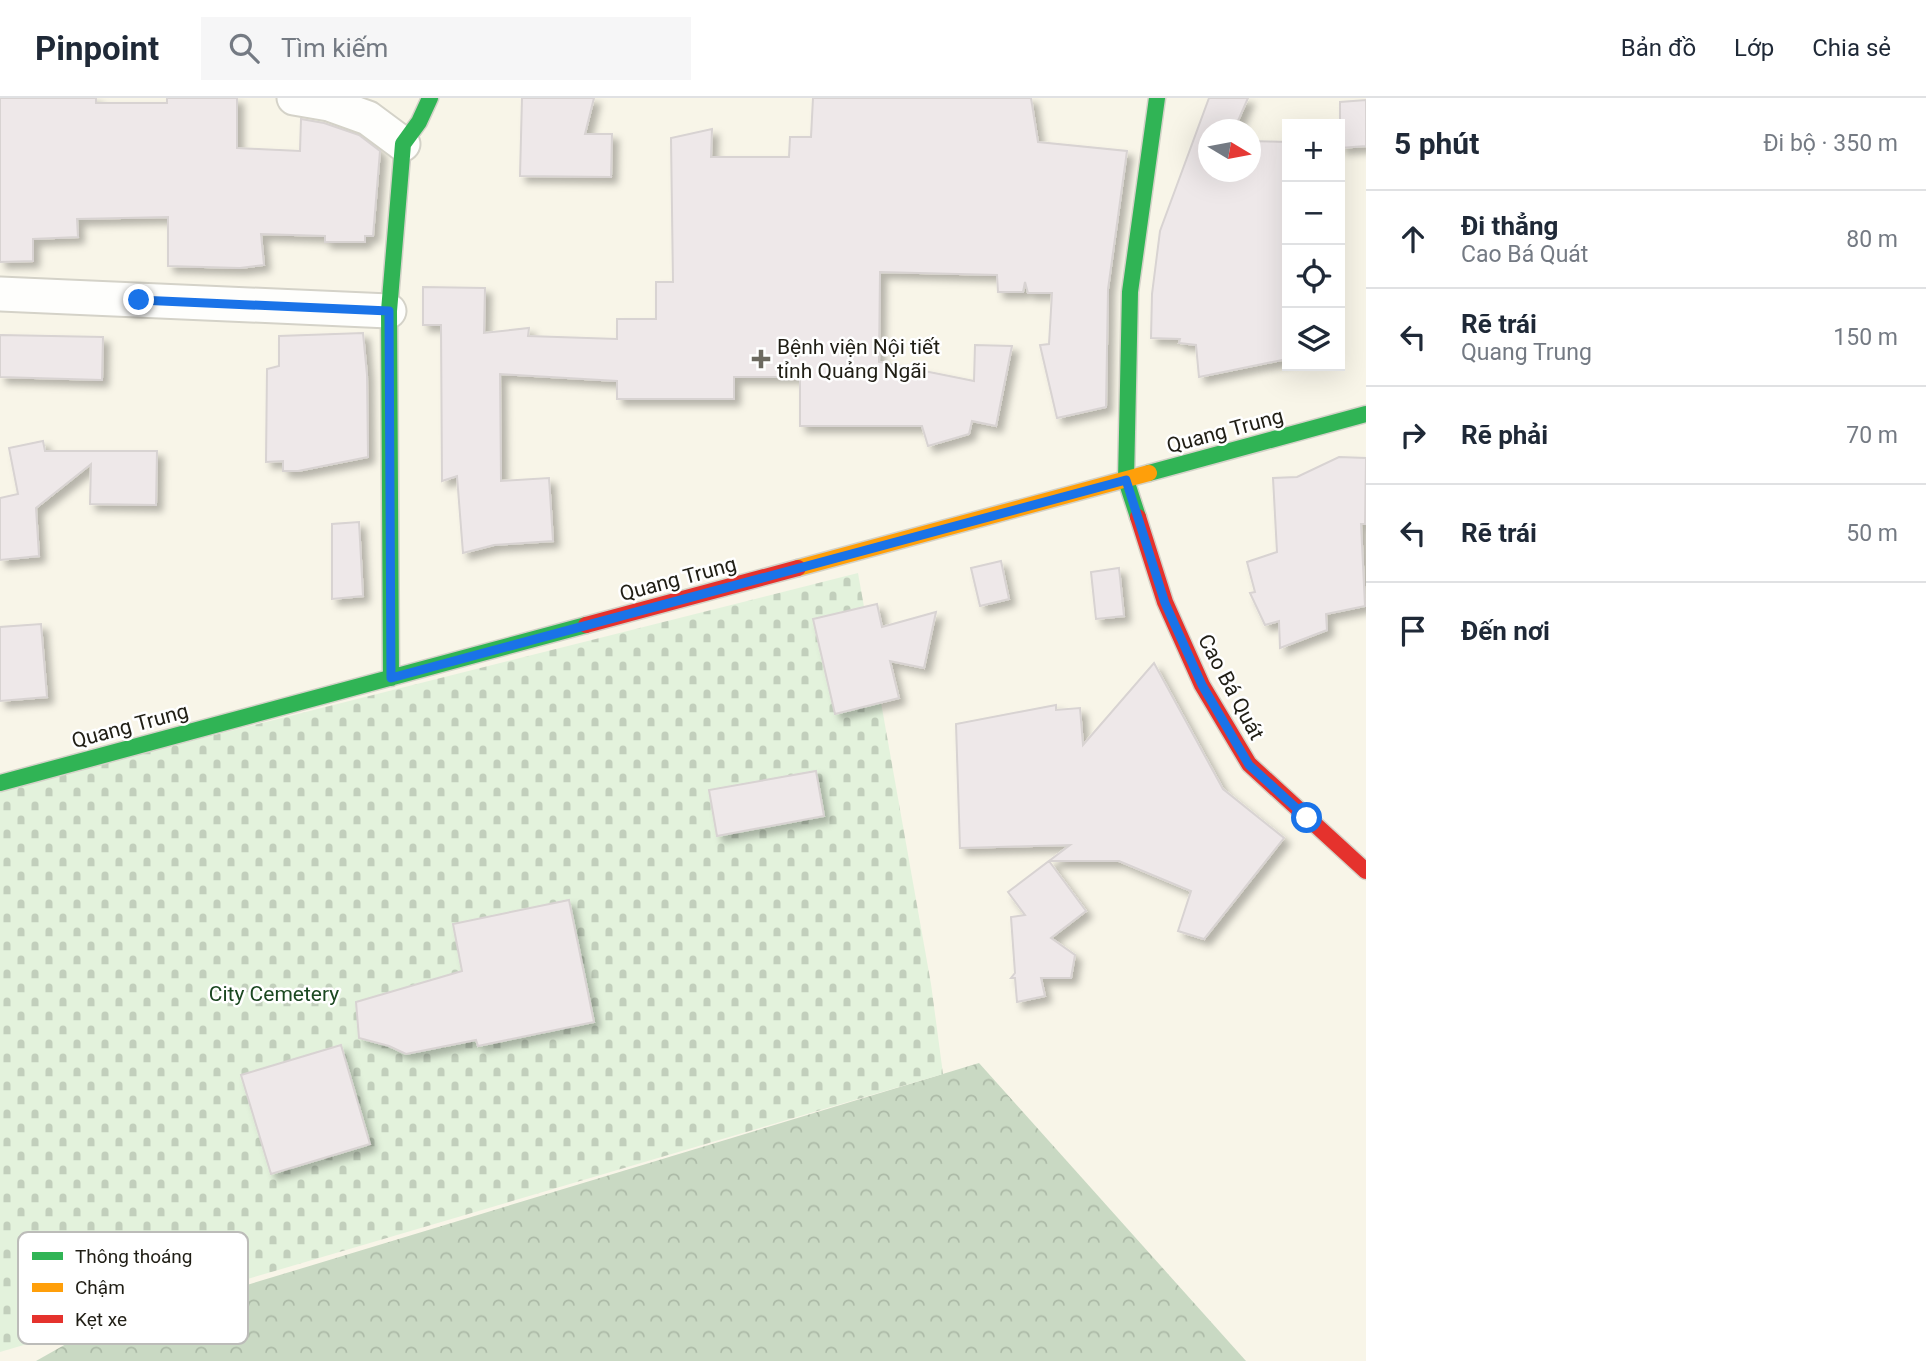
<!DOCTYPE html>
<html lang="vi">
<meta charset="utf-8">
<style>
body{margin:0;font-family:Roboto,sans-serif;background:#f6f6f7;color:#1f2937}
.controls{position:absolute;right:21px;top:21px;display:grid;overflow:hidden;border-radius:0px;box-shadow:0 7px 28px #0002}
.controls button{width:63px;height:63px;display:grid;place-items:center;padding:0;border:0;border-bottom:2px solid #e0e1e3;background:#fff;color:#1f2937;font:35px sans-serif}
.compass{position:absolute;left:1198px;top:21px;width:63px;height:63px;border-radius:50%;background:#fff;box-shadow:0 7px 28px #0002;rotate:100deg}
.stop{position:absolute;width:21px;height:21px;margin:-16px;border:5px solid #1a73e8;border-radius:50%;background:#fff}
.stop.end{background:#1a73e8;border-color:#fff;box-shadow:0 2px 7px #0008}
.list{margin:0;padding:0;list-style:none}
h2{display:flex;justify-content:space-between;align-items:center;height:91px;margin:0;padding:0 28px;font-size:30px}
h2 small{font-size:23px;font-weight:400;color:#747a83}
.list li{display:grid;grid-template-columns:46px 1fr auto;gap:21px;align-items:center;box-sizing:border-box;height:98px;padding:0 28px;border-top:2px solid #e0e1e3}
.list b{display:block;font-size:26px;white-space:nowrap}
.list p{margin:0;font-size:23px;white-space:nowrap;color:#747a83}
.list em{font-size:23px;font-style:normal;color:#747a83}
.icon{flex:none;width:38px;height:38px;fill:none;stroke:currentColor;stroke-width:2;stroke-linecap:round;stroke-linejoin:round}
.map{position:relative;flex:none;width:1366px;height:1263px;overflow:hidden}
header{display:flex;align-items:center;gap:42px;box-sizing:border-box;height:98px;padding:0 35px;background:#fff;border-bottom:2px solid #e0e1e3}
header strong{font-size:33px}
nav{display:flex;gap:38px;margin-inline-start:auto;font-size:24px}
.search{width:490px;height:63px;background:#f6f6f7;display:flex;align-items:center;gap:18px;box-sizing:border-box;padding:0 24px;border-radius:0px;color:#747a83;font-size:26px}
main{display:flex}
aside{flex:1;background:#fff}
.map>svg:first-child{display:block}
</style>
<header>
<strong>Pinpoint</strong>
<div class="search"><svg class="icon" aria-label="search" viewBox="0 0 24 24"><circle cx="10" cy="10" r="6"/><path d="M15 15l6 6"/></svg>Tìm kiếm</div>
<nav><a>Bản đồ</a><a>Lớp</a><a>Chia sẻ</a></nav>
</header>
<main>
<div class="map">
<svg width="1366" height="1263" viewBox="0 0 1366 1263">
<defs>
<pattern id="forest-crowns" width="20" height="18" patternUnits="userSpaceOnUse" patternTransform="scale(1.75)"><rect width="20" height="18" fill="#c9d9c3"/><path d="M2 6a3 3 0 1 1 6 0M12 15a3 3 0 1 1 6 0" fill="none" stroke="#acbaa7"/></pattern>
<pattern id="cemetery-stones" width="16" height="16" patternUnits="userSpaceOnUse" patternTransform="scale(1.75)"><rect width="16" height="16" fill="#e3f2dc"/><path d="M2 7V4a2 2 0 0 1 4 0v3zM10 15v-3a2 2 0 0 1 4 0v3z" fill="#c2cfbc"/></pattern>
<filter id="shadow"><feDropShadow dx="6" dy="6" stdDeviation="3.5" flood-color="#0004"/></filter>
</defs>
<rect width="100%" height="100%" fill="#f8f5e8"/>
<path fill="url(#forest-crowns)" d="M979,965L1246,1263H36L82,1237Z"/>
<path fill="url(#cemetery-stones)" d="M858,475L931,886L943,976L0,1254V691Z"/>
<path fill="#eee8e9" stroke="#d8d3d2" stroke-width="2" filter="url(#shadow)" d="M0,0H96V5H167V0H237V50L300,53L301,21L324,25L359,37L380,53L373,138H365V144H325V138L261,136L264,167L240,170L168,168V119L77,121L78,139L33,141V163L0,164Z
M522,0H594L585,36H612L611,79L520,78Z
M813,0H1031L1038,44L1127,53L1108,191L1106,309L1057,320L1040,247L1049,246L1052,195H1028L1025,184L1023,194H998L997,177L880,174L879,264L974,283L975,247L1012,248L996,328L972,323L969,336L928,348L922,328H800V279H734V301H617V283L500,276L501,383L549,380L553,443L494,447L463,455L457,378L442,383L441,227H423V189L485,190L484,235L529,230L528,238L617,241V221H656V184H673L671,40L712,31L711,59H789L790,39H811Z
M1209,0H1248L1234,32H1208V74H1250V43L1287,44V261L1199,279L1196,247L1179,245L1180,241L1151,240L1152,196L1160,133Z
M1366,2V48L1340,50V4Z
M363,235L367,277L368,359L298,373H283V363L266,364L267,271L279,268V238Z
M0,237L103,239L102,282L0,279Z
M43,343L45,353H157L156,407L90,406L91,366L36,410L39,458L0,462V400L18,396L9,350Z
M1339,359L1366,360L1365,426H1361L1365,508L1326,516L1327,532L1280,550L1279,523L1265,527L1250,495L1255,494L1247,464L1277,454L1273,380L1297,379Z
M359,424L363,498L332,501V426Z
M1001,463L1009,501L980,508L971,470Z
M1119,470L1124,518L1096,521L1091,474Z
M877,506L882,529L936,514L924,570L890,563L899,600L835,616L813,521Z
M41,526L47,599L0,603V529Z
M1154,565L1223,691L1284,740L1204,841L1178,833L1191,793L1119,763H1049L1070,747L960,750L956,626L1056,607V612L1080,610L1083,647Z
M816,673L824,718L717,738L709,692Z
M1049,763L1086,813L1051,840L1075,857L1071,880H1041L1045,898L1017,904L1015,880H1011L1015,875L1011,819L1025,817L1008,794Z
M569,802L594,924L478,948L476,942L406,956L389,948L359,940L356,904L462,873L453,826Z
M341,947L370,1046L271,1076L241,977Z"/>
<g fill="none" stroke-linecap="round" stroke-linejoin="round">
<g stroke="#d4d2c8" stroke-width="37">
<path id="street" d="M294,0L329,6L368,20L403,46
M0,196L389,213"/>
</g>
<g stroke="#d4d2c8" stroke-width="19">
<path id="fast" d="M1149,375L1366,316
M1138,419L1126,382L1130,194L1157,0
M391,580L389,213L403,46L419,24L430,0
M0,685L586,527"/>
</g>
<g stroke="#d4d2c8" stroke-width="19">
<path id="slow" d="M798,470L1149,375"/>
</g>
<g stroke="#d4d2c8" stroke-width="19">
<path id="jam" d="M1138,419L1165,504L1202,587L1249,666L1366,773
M586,527L798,470"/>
</g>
<use href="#street" stroke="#fefefc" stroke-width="33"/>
<use href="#fast" stroke="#30b455" stroke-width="16"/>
<use href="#slow" stroke="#ff9f0a" stroke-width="16"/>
<use href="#jam" stroke="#e5322d" stroke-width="16"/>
</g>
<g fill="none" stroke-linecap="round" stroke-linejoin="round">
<path stroke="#1a73e8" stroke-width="9" d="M139,202L389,213L391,580L1126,382L1165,505L1202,587L1249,667L1307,720"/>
</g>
<path fill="#6c695f" stroke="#fff" stroke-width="2.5" d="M757.5 250.5h7v7h7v7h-7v7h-7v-7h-7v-7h7z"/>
<g text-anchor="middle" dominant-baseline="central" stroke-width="5" stroke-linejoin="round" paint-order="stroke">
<g font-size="21" fill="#201e15" stroke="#fff" text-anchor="start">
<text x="777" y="249">Bệnh viện Nội tiết<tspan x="777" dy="24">tỉnh Quảng Ngãi</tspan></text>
</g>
<g font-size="21" fill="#201e15" stroke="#fff">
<text transform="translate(1225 333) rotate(-15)">Quang Trung</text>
<text transform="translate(678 481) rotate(-15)">Quang Trung</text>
<text transform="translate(1231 589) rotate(62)">Cao Bá Quát</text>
<text transform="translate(130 628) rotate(-15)">Quang Trung</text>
</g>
<g font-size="21" fill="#1b4821" stroke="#fff">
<text x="274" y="896">City Cemetery</text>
</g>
</g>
<rect x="18" y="1134" width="230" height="112" rx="10" fill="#fff" stroke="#bcbcb9" stroke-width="2"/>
<rect x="32" y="1154" width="31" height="8" fill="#30b455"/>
<rect x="32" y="1185" width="31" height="9" fill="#ff9f0a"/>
<rect x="32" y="1217" width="31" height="8" fill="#e5322d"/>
<g font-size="19" fill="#201e15">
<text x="75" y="1165">Thông thoáng</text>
<text x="75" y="1196">Chậm</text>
<text x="75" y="1228">Kẹt xe</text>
</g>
</svg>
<div class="controls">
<button>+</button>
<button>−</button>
<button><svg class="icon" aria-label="locate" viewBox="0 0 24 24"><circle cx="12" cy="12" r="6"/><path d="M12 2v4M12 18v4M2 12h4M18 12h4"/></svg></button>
<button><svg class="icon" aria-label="layers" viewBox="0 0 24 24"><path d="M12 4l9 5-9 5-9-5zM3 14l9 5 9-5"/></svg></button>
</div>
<svg class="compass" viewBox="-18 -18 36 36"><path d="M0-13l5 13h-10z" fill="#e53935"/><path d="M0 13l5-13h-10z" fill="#747a83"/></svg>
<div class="stop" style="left:1307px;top:720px"></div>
<div class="stop end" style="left:139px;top:202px"></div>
</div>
<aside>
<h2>5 phút<small>Đi bộ · 350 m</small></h2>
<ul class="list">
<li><svg class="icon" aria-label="ahead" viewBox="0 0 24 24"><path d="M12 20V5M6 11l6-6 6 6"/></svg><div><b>Đi thẳng</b><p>Cao Bá Quát</p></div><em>80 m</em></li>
<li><svg class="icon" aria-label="left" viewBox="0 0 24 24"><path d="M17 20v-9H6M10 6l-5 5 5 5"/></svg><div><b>Rẽ trái</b><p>Quang Trung</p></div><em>150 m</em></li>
<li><svg class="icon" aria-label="right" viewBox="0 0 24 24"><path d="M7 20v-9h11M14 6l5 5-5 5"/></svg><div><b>Rẽ phải</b></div><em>70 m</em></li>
<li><svg class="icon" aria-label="left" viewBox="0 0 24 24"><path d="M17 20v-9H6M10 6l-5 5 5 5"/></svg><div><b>Rẽ trái</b></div><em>50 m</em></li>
<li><svg class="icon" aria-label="arrive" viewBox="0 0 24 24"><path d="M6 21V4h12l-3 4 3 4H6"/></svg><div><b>Đến nơi</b></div></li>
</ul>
</aside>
</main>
